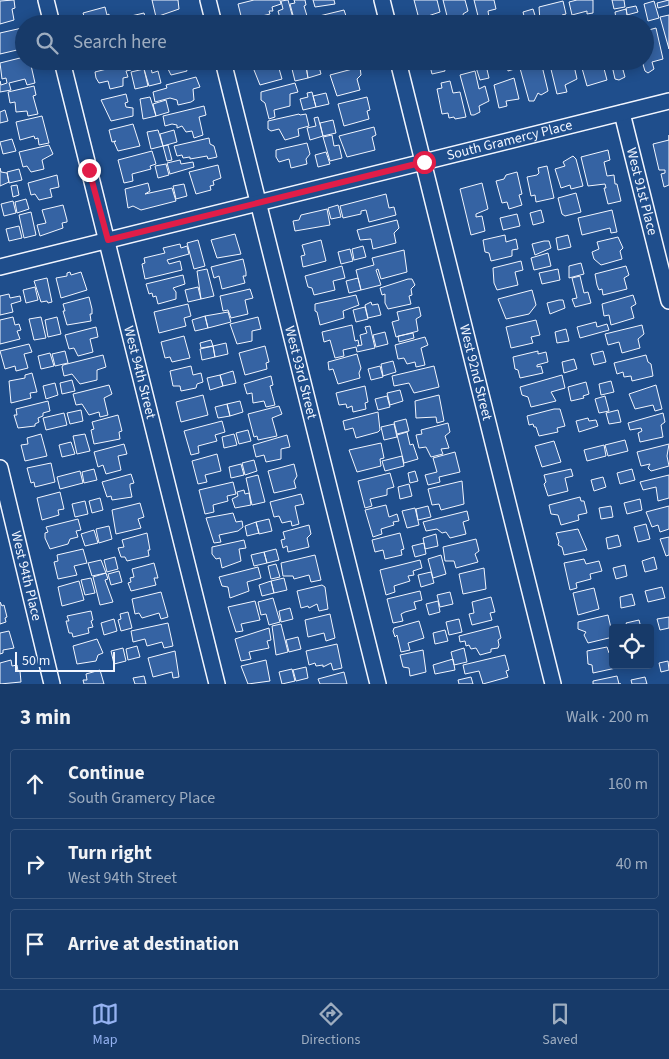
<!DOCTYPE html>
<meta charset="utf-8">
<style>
body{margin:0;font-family:"Source Sans 3",sans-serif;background:#20416f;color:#f1f3f6}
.controls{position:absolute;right:15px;bottom:15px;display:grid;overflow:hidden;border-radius:5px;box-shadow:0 2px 12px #0003}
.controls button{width:45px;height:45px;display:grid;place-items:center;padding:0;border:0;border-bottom:1px solid #36547d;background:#173a69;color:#f1f3f6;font:25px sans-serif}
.scale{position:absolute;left:15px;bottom:12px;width:100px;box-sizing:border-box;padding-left:5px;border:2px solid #f2f6ff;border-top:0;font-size:14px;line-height:18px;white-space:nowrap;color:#f2f6ff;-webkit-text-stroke:4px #1f4e8c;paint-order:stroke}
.stop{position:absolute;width:15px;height:15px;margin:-11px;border:4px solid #e11d48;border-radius:50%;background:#fff}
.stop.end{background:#e11d48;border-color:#fff;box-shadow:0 1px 5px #0008}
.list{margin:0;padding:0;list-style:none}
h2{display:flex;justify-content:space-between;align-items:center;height:65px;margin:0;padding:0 20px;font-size:21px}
h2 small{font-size:16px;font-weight:400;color:#9eadc0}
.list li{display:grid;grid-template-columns:32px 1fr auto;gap:15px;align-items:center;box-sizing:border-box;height:70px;margin:0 10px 10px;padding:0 10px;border:1px solid #36547d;border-radius:5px}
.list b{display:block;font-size:19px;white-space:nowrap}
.list p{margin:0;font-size:16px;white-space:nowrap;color:#9eadc0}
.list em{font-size:16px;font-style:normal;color:#9eadc0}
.icon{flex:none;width:28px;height:28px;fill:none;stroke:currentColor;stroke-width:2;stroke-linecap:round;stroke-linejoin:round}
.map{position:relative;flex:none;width:669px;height:684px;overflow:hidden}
.search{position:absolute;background:#173a69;box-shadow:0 2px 12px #0003;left:15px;right:15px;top:15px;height:55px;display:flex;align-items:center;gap:12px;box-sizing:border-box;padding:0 18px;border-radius:28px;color:#9eadc0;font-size:19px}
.sheet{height:305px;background:#173a69}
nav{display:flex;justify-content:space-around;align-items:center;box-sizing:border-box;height:70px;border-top:1px solid #36547d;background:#173a69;font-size:14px;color:#9eadc0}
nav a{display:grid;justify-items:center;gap:2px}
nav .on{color:#95b2f1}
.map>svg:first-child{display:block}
</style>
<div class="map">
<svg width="669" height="684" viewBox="0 0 669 684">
<rect width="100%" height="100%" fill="#1f4e8c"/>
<path fill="#3563a3" stroke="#f2f6ff" d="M14,0L15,8L12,9L14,20L0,24V1Z
M152,0H178L179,9L156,17Z
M254,0H280L281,4L272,7L273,11H269L270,14L262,16L263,19L243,24L238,4Z
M288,0L293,18L281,22L278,11L283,9L281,1Z
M294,0H305L306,5L304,6L307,16L294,19L290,4L295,3Z
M313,0H334L335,4L315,7Z
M414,0H437L440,12L419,19Z
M443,0H465L468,11L463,14L466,24H449Z
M474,0H494L496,9L488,11L490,24H480Z
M577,0H593V13L587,14V11L572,15L569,2Z
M612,0H624L625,7L614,9Z
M669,0V5L658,8L657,3Z
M563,1L566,14L562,15L563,19L556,21L555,17L540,21L539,7Z
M654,1L659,18L648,21L644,4Z
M636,6L638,12L627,15L626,8Z
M105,7L107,15L109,14V23L82,24L85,19L83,13Z
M533,9L537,22L526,24L523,12Z
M626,9L629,24H609L608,21L616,19L615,12Z
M344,10L347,19L343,20V24H312L311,18Z
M144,13L147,24H133L131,16Z
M669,15V49L660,17Z
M505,16L507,24H494L493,19Z
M596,16L598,24H586L585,18Z
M130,17L132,24H119L118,20Z
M182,18L184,24H158Z
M22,28L24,37L17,39V50L0,54V33Z
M656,28L663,59L652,62L654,69L648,73L645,71L642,61H645V31Z
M24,57V61H30L35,83L27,85L25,79L9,83L11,90L0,92V81L1,85L7,83L6,78L2,79L0,63Z
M155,61H184L187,71L171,75L168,69H157Z
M257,61H291L278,65L282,79L260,85L252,65L253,62Z
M443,61L445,71L432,74L429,62Z
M474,61H485L489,78L480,80Z
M506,61H516L518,68L508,71Z
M518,61H536L537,65L542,66L548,91L541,95L538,93L534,101H529Z
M549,61H573L577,79L565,85L567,92L557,94Z
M580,61H602L607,80L587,86Z
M611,61H633L634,64L623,70L625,77L619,80L615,79Z
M130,63L131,70L126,71L128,77L123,78V86L110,89L108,81L99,83L96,78L95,72Z
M318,63L321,74L308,78L306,66Z
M306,66L308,78L295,81L292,69Z
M151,67L152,73L158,71L161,83L149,86L144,69Z
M360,67L361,75L357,79L360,90L337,96L330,75Z
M144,69L148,86L135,89L131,72Z
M475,71L479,89L485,86L489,101L479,106L480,112L474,115H471L460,75Z
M196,77L200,87L193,89L194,100L191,102L178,105L177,100L170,98L155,102L153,92L167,88L166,85Z
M514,78L519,99L506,101L507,106L499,108L494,85Z
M450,81L453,93L460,92L466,117L455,119L454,117L449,118L448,113L442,114L437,89L442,88L441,83Z
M295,83L298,92L290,94V106L274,110L275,117L269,119L265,103L261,100V92Z
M34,86L36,95L33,96L38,114L28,116L27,111L16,112L15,102L10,103L8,92Z
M312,92L316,107L303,110L300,99L308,97L307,93Z
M326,93L329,104L316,107L313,96Z
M126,94L128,102L125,103L126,107L133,108V116L111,121L101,100Z
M150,97L156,116L143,119L140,99Z
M367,97L370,110L367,111L369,119L344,126L338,104Z
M166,100L169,112L156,116L153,104Z
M204,106L206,115L199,117L203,135L194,138L192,131L186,132L182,126L177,128V125L172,124L165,126L163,116Z
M5,110L8,121L0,123V112Z
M299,114L300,115L306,114L309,126L298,129L299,136L285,140L279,129L271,131L268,129V121Z
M42,116L49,143L39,145L38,138L35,139L34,136L20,140L16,122Z
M318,117L323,136L310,140L307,128L316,126L314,118Z
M333,120L336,133L323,136L320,123Z
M133,124L140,146L118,151L114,142L116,141L112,142L109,130Z
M374,127L376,135L372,137L375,150L347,157L339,136Z
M158,130L163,146L151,149L147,132Z
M174,130L177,142L163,146L160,134Z
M332,135L334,146L339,145L342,158L330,161L323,137Z
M669,135V185L664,187L661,174L665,173V170H659L653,144L669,140Z
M209,138L210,144L214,146L217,157L208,159L207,156L190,159V157L183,158L182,155L177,156L174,146Z
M12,139L16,151L3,154L0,142Z
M307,143L310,154L306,159L307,164L291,168L289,159L279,162L276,157V150Z
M49,145L53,154L42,160L44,169L31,172L27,166L23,167L19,152Z
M168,145L172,160L167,161L163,146Z
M608,150L610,160L604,162L607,176L614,175L615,184H617L621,201L608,204L604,188H606L605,184L588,186L581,157Z
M152,151L156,164L150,166L151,169L132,174L133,181L124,183L118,160Z
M326,152L330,164L318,167L315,155Z
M573,156L576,159L583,186L571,189L570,185L561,188L555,169L565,166L563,162Z
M180,160L181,164L193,162L194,167L170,174L167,163Z
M166,164L169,175L158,178L155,166Z
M218,165L221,178L213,181L214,185L210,186L211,190L196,194L189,172Z
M547,166L554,198L536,202L535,195L531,196L527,177L537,175L539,173L538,168Z
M0,168L1,172L7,173L9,182L0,186Z
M19,169L22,180L9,183L7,172Z
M517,172L522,194L519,195L522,205L509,209L507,202L502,203L496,181L504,179L506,175Z
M57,175L59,187L50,189L52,197L39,200L35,194L31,195L28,183Z
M148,183L150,191L145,194L172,188L176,201L141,210L133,206L128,208L125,189Z
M482,183L488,209L476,214V217L482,216L485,231L471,235L460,189Z
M184,184L187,196L176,199L173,186Z
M17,185L19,195L13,197L11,186Z
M576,193L581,212L565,216L562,214L558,198Z
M386,194L389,208L394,207L396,215L369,222L366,210L361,211V214L343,218L340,206Z
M26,199L29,209L17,213L15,202Z
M13,201L16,213L4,216L1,204Z
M63,205L67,220V222L62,223L63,228L40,236L37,225L46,223L42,210Z
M338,205L341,217L331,219L328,208Z
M327,209L330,225L295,231L293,221L299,220L301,215Z
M541,210L544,222L533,225L530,213Z
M612,210L617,232L611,233L610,228L582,235L578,218Z
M31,212L36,235L24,238L19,215Z
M517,214L520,226L503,230L500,218Z
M397,220L399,228L394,233L396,243L373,249L371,239L360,240L357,230Z
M19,226L22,238L9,241L6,229Z
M235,234L241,254L217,258L211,240Z
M505,235L506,242L516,239L518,249L512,250V256L491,261L489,253L485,252L483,240Z
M568,235L571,247L558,250L556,238Z
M618,237L623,248L620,251L622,259L601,265L594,259L592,252L599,249L597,242Z
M198,240L205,266L194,269L187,243Z
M321,240L326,261L303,267L301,256L305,255L302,245Z
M544,241H549L551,248L535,255L532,244Z
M180,244L181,248L187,246L189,254L167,260L169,264L180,261L182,270L145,279L142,264L145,263L144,258L165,253L163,248Z
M363,246L366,257L354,260L352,249Z
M350,249L353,261L341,264L338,252Z
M404,250L407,272L381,279L378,269L376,270L381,285L361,290L356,270L374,265L372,258Z
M548,253L551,266L534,270L531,258Z
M243,259L246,272V276H243L245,283L222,289L219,276L214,278L211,267Z
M521,261L523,270L515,272L518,285L497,290L494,283L493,268Z
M581,263L584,274L569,278V266Z
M342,266L345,278L333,281L335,290L314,295L312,288L308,287L305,276Z
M626,266L629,275L624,278L627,289L603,295L602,289L599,290L597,285L595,274Z
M207,269L214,296L201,299L197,271Z
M558,269L560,280L542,284L539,273Z
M70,272L71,275L81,272L87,290L61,298L56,278L67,276V273Z
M183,275L185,284L173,288L176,292V299L158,304L156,296L153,297L152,293L149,294L146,284Z
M580,276L584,293L588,292L591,303L575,307L572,299L577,298L572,278Z
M47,278L52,302L48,303L47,301L41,302L34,281Z
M358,278L361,290L349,293L346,281Z
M408,279H412L415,285L411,289L412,295L409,296L411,304L388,309L385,303V294L382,295L380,288Z
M35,287L38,300L26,303L23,290Z
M198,287L201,299L188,302L185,290Z
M250,289L253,298L245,300L248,314L231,318L228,310L223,311L220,296Z
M532,290L536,305L529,314L506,319L498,299Z
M9,294L10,298L20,296L21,301L11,304L13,312L0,315V296Z
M356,295L359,305L343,311L344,318L320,325L317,312L315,311V304Z
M633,295L636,304L631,307L634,318L611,325L609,315L604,316L602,304Z
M89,297L92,309V314H90L91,321L67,325L63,311H65L63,304Z
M559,300H563L565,308L550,314L547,303Z
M371,302L372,305L378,304L381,315L368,318L365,305Z
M188,304L191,316L184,318L186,326L159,333L154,312Z
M365,307L368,319L356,322L353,310Z
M419,307L421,316L416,319L418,331L396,337L392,322L399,320L397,312Z
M228,312L231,322L208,328L205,316Z
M205,316L208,328L195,331L192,320Z
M13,317L15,325L19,324L21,330L17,331L20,339L0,344V320Z
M41,317L46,338L34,340L29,319Z
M57,317L61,334L48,337L45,320Z
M258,317L261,329L252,331V341L237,344L230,324Z
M536,320L540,335L531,337L533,343L511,348L506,327Z
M596,322L597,327L607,324L609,330L580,338L577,327Z
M352,325L355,341L358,340L359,345L357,346L362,345L360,335L367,333L365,327L370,326L375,348L357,352L356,347L343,350L344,356L335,358L330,340L324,342L322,332Z
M642,325L644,334L638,339L640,348L622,353L619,342L608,345L605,334Z
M96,327L98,337L90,339L93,352L78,356L74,348L69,349L65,335Z
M566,329L569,341L557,343L555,332Z
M385,332L388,344L376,347L373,335Z
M413,333L414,338L399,342L398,336Z
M184,336L190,358L172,362L170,357L165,358L161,342Z
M425,337L428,345L421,348L425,365L416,367L415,362L407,364L404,358L398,359L395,345Z
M211,340L213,346L201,348L200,343Z
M226,343L228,354L215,357L213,346Z
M29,344L32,352L24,354L28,368L16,371L15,366L5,369L0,351Z
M213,346L215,357L202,360L200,349Z
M265,346L269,362L266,363L267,369L245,375L239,353Z
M65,351L68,363L55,366L52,354Z
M538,351V354L546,352L548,362L537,365V367L541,366L543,373L520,378L518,370L515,369L513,357Z
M603,351L606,362L594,365L591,354Z
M50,353L54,366L41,369L38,356Z
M357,354L361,368L359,373L360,378L338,384L333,369L329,370L328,362Z
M103,355L106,367L97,370V380L80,384L72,374L64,376L62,367L63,365Z
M646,355L648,362L651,364L653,376L632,381L631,376L624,377L623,372L617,374L614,363Z
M574,359L577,369L564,373L562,362Z
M393,361L396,372L383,376L381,364Z
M191,366L193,375L201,373L203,382L197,384L196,388L181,391L180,386H173L170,371Z
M380,366L383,377L371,380L368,369Z
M434,366L439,387L414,393L409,383L394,386L392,376Z
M233,371L236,383L223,386L220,375Z
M32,373L37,392L30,393L31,398L11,403L9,381L25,378V375Z
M220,375L223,386L210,390L207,378Z
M562,375L565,388L551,392L556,401L531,407L528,397L522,395L520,387Z
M271,376L273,385L270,386L275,405L266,407L264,401L253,403L252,393L247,394L244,384Z
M72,380L75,391L62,394L60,383Z
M611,381L614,392L601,395L599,384Z
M586,382L589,394L583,396L584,398L571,401L568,387Z
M55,383L58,395L46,399L43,386Z
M109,385L112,394L104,398L108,415L100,417L99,412L89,415L82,404L76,405L73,394Z
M656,385L662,409L655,411L653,405L635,409L629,394Z
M365,386L368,402L365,403L366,409L353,412L352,406L347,408L346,404L339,405L336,393Z
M400,390L403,401L390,405L387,393Z
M203,395L208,415L181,422L176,402Z
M439,395L444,421L437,423L436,417L416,418L415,401Z
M387,396L390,407L378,410L375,399Z
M605,396L609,411L599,413L595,399Z
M48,401L50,411L43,413V416L38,418L39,422L35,424V426L18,428L14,415H17L16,409Z
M240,401L243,412L230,416L227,404Z
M227,404L230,416L218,418L215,407Z
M279,406L282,414L272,418L277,436L258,440L257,436L254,437L248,414Z
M554,409H560L565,426L557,428L558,432L539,436L536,427H534L533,424L529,425L527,416Z
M81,410L83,421L70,424L67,413Z
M618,410L621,422L609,424L606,413Z
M378,412L380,430L378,432L356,438L353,428L345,430L343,421Z
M64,413L67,425L46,430L43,418Z
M663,413L665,422L661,425L663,437L640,442L638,433L642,431L641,428L630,430L628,423Z
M118,415L122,431L119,432L120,439L94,444L91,430L94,429L92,422Z
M588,418L589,421L596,420L598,426L579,432L576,421Z
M406,419L409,431L397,434L394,422Z
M222,421L225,432L215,435L217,441L198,446L199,453L191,455L184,431Z
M448,423L450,432L445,436L449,448L441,449L443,454L431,457L426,447L419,448L416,435L422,434L421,430Z
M394,424L397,437L384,440L381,427Z
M248,430L251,441L239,444L236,433Z
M407,432L410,445L413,444L418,459L404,463L397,435Z
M41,434L47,456L25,461L21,445L28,444L27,438Z
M85,434L90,451L77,454L73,436Z
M234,434L237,445L224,448L222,437Z
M287,435L290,447L281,449V459L266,462L264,455L256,457L253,445Z
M625,440L628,451L608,456L605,445Z
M554,441L561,462L542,467L535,446Z
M71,442L75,454L62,457L59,445Z
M381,443L384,458L380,459L381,466L357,472L349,450Z
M124,444L127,454L118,456L121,470L106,474L103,465L98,467L94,452Z
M669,444L667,456L669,466L651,471L648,468L650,464L641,466L637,452Z
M604,445L606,456L587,461L584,450Z
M455,452L460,472L439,477L440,482L428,485L425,475L437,472L433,458Z
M217,454L221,471L205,475L207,482L198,484L192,461Z
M402,456L404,466L385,471L382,461Z
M254,460L257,471L245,475L242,463Z
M51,463L55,482L35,487L34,482L31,483L27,468Z
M241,464L244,475L231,478L229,467Z
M294,464L297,476L294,481L296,488L274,493L268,471Z
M94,469L97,480L84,483L82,472Z
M571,469L573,476L565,478L568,491L548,496L544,484L546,482L544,475Z
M632,469L635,480L620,484L617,473Z
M80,471L83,483L60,489L57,477Z
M415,471L418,481L410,483L408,473Z
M390,473L394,487L387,489V495L370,499L372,506L365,508L358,481Z
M131,474L134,483L130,484V487L132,497L112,500L111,496L107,497L102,482Z
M258,475L265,502L252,505L246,478Z
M669,475V498L658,501L656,487L643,490L640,482Z
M603,477L606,487L594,491L591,480Z
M462,481L464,504L441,510L439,504L432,505L428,489Z
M233,482L236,494L227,496L228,501L213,505L214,512L205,514L199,490Z
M409,484L412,496L400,499L398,487Z
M244,490L245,494L249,493L251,505L235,508L232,499L238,496L237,492Z
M60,492L64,509L58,510L59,515L42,520L37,498Z
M301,494L304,504L295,506L299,524L292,526L291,521L282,523L279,516L274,517L270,502Z
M580,497L581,501H584L587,513L578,515L579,520L561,525L558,515L551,514L549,505Z
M100,498L103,510L92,513L89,501Z
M640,499L642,510L627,514L624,503Z
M85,501L88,514L75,517L72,504Z
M140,503L144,517L138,519L141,528L116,534L112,510Z
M386,505L389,517L397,514L399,521L393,522L394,525L381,529L382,534L373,537L365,510Z
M428,506L431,517L418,520L416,509Z
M611,506L613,517L601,519L599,508Z
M669,506V529L660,532L658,525L652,527L646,512Z
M415,508L419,525L407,528L402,511Z
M467,511L469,520L463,522L466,534L450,538L446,532L442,533L437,529L426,531L423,522Z
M233,513L236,522L242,521L243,527L238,531L219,535L221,542L214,543L206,518Z
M78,519L81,530L76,531L78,537L70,539L68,544L50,549L45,538V533L48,532L46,527Z
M269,519L272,531L259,534L256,522Z
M256,522L259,533L247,536L245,526Z
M646,524L650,539L638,542L634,527Z
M309,525L311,534L307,538L309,547L288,552L287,546L283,548L281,540L285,539L283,532Z
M109,526L112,539L99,543L96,529Z
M578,529L587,550L564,555L562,547L558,545L559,542L556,533Z
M94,530L98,543L85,546L81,534Z
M147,533L150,550H148L149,556L127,561L125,557H121L118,548L124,547L122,540Z
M400,533L404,549L401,550L402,555L385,559L383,550L375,552L372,540Z
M436,534L438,546L425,549L423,538Z
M618,535L621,546L608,549L606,538Z
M669,537V555L666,556L660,539Z
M476,539L479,551L475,554L478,562L456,568L454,561H445L443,547Z
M244,540L246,548L239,549L241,561L222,568L220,558L216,559L212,554V547Z
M424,543L426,554L415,557L412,546Z
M83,549L87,563L74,566L77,575L58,579L54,562L58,561L57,555Z
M276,549L279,560L267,563L264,552Z
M264,552L267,563L254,566L251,555Z
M315,555L321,580L311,582L309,575L294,579L293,576H283L281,563Z
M441,555L446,574L433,578L428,559Z
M115,557L118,569L107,572L104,560Z
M654,557L657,569L645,572L642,561Z
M584,559L586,564L599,561L602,571L590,574L591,579L576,583L577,588L570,590L564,563Z
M101,560L106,573L92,576L88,563Z
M420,560L422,568L413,571L414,575L408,576L410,581L394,586L395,592L386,595L380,570Z
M154,563L158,578H154L156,585L131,591L128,583L131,582L130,578L134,577L132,569Z
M276,564L280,577L271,579L268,566Z
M625,565L627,576L616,579L613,568Z
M258,567L261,578L247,582L249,591L230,598L228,587L222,586L219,577Z
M484,568L486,589L463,594L459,574Z
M119,571L122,582L111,585L108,574Z
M431,572L434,583L421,587L418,575Z
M106,573L108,579L105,580L113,602L100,605L93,577Z
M91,578L95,593L85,595L81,580Z
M284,578L287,590L274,593L271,581Z
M79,581L84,600L62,606L58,587Z
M271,581L274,593L262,596L259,585Z
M322,585L325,587L328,609L319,611L317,604L309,608L308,606L301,608L297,591Z
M662,587L665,598L648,602L645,591Z
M594,588L599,609L578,615L573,593Z
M420,591L422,600L414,602L416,609L405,612L401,614L403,621L393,623L387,599Z
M161,592L168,617L161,619L159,613L142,618L139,613L135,614L132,599Z
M450,592L453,604L440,607L437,595Z
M632,594L635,605L621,608L620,597Z
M491,597L495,612L490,613L492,620L472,625L469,614L474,613L472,602Z
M273,598L280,622L269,625L266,614L261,615L258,602Z
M255,601L260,620L241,624L243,631L236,632L228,607Z
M438,601L440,612L429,615L426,604Z
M0,602L2,606L4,605L7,617L5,618L6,622L0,624Z
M290,608L293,619L281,622L279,611Z
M91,611L93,620L91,621L93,627L88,628L89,633L73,637L72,633H69L66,621H69L67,616Z
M128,612L132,628L121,631L118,620L121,619L120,614Z
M330,614L335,638L326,641L324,633L308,637L305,620Z
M608,615L613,637L588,643L584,635L586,632L578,629V622Z
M669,617V628L660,630L657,619Z
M114,619L117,631L104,635L101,623Z
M459,619L462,632L449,635L446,622Z
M639,620L641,628H628L626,623Z
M419,621L424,638L408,643L410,650L401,652L397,635L395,637L393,631L394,628Z
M168,623L173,646L164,648L162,642L147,646L145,639L133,642L131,631Z
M281,624L288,652L276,655L272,626Z
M498,626L501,638L498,640L499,645L498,648L491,649V652L480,655L476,648L471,649L469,645L466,646L465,641L460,642L459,636Z
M269,628L271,640L267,641L269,648L249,652L251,659L241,661L235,639Z
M445,630L448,641L435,644L433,633Z
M9,631L14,648L3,650V653L0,654V633Z
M298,637L301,649L289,652L286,640Z
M97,639L103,653L98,655L96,661L77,664L73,646Z
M337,644L342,668L333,670L331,663L323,667V665L316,666L315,663L309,665L306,651Z
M137,646L140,657L128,660L126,649Z
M607,647L609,653H611L613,665L616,668L593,673L592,665L588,664L587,651Z
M123,648L126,661L114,664L111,651Z
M464,648L467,662L454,665L451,652Z
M423,650L426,672L410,676L409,668L403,667L400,655Z
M175,651L179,677L173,678L172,672L153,677L148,658Z
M505,655L509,670L506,671L508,677L483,684L479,671L465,674L463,665Z
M453,659L455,670L435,674L433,665Z
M11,660L12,666L17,665L18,671H20L21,682L0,684V663Z
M266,660L270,681L248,684L241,666Z
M668,661L669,670L661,672L659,663Z
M306,667L308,678L296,681L293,670Z
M292,669L295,681L282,684L279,672Z
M100,670L104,684H84L83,680H87L86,674Z
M344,672L347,684H320L318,679Z
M144,676L146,684H135L133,678Z
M617,676L619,684H621H593V681Z
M471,677L473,684H459L458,680Z
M645,677L647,684H632L631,680Z"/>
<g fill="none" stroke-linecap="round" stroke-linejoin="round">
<g stroke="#f2f6ff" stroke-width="18">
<g id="minor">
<path d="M46,0L52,24"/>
<path d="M208,0L214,24"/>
<path d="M382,0L388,24"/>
<path id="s1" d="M62,61L217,684"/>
<path id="s2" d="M223,61L378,684"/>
<path id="s3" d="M398,61L553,684"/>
<path id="s4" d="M622,113L669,301"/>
<path id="s5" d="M0,267L669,101"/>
<path id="s6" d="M0,468L52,684"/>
</g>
</g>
<use href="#minor" stroke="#1f4e8c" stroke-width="15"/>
</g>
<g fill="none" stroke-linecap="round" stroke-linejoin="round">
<path stroke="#e11d48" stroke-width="6" d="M89,170L108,240L424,162"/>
</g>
<g text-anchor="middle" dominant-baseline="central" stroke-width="4" stroke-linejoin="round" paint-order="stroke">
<g font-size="14" fill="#f2f6ff" stroke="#1f4e8c">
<text stroke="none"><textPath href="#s5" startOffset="525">South Gramercy Place</textPath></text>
<text stroke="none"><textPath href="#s4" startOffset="81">West 91st Place</textPath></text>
<text stroke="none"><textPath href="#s1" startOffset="321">West 94th Street</textPath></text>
<text stroke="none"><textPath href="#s2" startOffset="321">West 93rd Street</textPath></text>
<text stroke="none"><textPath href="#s3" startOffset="321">West 92nd Street</textPath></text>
<text stroke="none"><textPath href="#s6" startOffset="111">West 94th Place</textPath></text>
</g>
</g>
</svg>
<div class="controls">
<button><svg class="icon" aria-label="locate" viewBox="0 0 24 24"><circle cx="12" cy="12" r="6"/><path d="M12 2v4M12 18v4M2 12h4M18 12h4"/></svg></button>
</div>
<div class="scale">50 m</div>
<div class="stop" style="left:424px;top:162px"></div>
<div class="stop end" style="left:89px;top:170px"></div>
<div class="search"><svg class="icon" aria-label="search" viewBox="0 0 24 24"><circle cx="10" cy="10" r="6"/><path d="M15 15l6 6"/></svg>Search here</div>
</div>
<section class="sheet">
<h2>3 min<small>Walk · 200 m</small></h2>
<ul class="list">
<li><svg class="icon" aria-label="ahead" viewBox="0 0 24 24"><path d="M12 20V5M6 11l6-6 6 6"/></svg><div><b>Continue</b><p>South Gramercy Place</p></div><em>160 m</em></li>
<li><svg class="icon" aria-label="right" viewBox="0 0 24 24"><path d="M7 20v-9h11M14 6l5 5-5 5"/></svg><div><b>Turn right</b><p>West 94th Street</p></div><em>40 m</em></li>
<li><svg class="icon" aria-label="arrive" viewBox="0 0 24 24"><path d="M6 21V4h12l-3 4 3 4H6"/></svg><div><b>Arrive at destination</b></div></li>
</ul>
</section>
<nav>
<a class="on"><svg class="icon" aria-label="map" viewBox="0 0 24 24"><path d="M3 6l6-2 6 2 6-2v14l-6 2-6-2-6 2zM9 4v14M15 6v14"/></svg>Map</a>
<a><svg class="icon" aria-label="directions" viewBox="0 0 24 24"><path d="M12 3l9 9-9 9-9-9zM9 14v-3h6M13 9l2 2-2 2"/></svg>Directions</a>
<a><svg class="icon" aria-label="saved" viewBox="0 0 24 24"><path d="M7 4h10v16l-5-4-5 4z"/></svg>Saved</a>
</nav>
